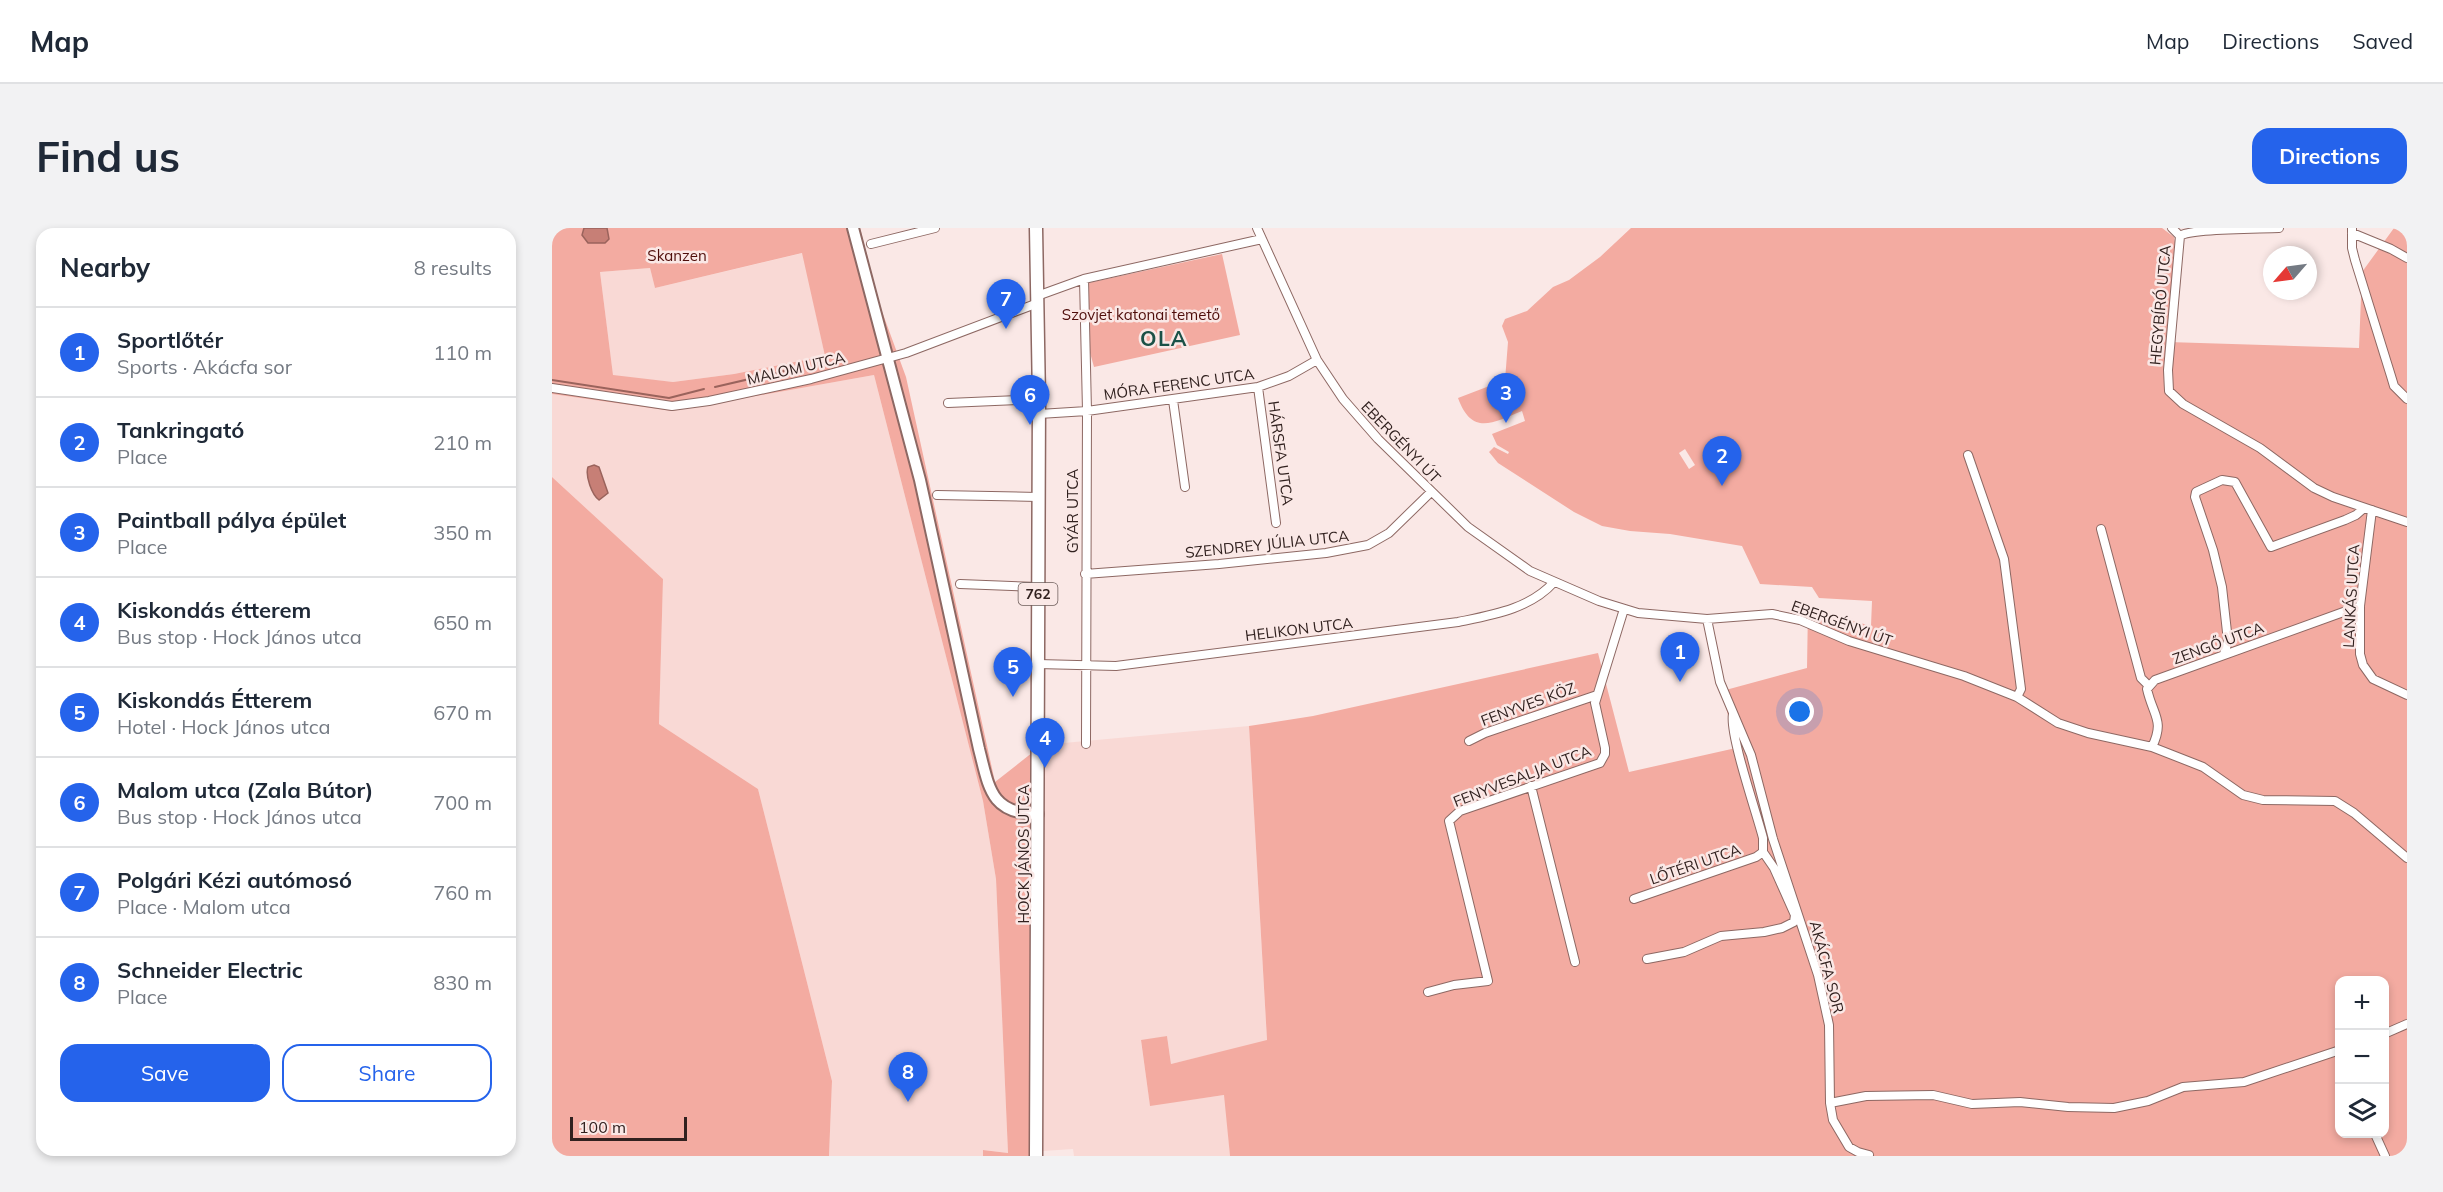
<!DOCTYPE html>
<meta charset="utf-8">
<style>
body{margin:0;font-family:Mulish,sans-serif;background:#f2f2f3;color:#1f2937}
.controls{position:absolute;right:18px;bottom:18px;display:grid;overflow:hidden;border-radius:12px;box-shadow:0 3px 9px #0003}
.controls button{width:54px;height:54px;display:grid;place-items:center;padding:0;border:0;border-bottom:2px solid #e0e1e3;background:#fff;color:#1f2937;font:30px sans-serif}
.compass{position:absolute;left:1711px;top:18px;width:54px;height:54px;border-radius:50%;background:#fff;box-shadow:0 3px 9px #0003;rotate:242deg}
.scale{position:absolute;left:18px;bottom:15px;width:117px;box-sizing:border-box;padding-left:6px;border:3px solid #31211f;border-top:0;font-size:16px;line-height:21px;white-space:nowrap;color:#31211f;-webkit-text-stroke:4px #fae8e6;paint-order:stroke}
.you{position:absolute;left:1248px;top:484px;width:21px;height:21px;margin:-15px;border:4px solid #fff;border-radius:50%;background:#1a73e8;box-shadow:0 0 0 9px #1a73e833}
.badge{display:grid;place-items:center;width:39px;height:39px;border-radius:50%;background:#2563eb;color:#fff;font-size:20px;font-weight:700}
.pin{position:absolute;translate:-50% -50px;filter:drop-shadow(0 2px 3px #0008)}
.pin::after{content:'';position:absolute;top:32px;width:21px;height:18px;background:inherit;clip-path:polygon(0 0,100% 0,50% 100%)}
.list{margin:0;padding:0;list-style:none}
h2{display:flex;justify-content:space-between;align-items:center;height:78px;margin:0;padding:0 24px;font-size:26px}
h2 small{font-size:20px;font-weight:400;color:#747a83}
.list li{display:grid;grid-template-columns:39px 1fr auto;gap:18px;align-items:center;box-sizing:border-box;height:90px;padding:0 24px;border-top:2px solid #e0e1e3}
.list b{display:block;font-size:22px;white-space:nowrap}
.list p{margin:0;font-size:20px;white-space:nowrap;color:#747a83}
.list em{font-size:20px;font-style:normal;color:#747a83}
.actions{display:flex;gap:12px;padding:18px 24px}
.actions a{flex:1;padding:14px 0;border:2px solid #2563eb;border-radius:18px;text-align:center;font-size:21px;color:#2563eb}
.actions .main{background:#2563eb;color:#fff}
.icon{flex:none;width:33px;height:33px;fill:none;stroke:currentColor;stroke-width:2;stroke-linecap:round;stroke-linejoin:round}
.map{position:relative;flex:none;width:1855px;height:928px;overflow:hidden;border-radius:18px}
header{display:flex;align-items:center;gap:36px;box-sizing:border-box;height:84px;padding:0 30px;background:#fff;border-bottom:2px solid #e0e1e3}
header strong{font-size:28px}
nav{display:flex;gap:33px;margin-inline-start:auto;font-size:21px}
.intro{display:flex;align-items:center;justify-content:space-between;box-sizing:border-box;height:144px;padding:0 36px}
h1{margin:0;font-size:42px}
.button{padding:15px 27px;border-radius:18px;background:#2563eb;color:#fff;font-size:21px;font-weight:700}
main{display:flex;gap:36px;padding:0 36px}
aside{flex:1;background:#fff;border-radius:18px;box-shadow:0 3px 9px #0003}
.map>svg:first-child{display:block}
</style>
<header>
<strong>Map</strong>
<nav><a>Map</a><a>Directions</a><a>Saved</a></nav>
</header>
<div class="intro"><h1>Find us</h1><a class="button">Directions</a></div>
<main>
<aside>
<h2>Nearby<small>8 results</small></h2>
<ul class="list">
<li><span class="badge">1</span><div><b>Sportlőtér</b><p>Sports · Akácfa sor</p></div><em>110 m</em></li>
<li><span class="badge">2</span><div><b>Tankringató</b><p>Place</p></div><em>210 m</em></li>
<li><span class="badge">3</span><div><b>Paintball pálya épület</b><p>Place</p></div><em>350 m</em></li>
<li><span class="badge">4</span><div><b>Kiskondás étterem</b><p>Bus stop · Hock János utca</p></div><em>650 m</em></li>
<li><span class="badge">5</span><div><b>Kiskondás Étterem</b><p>Hotel · Hock János utca</p></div><em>670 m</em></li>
<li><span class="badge">6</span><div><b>Malom utca (Zala Bútor)</b><p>Bus stop · Hock János utca</p></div><em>700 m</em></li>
<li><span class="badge">7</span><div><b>Polgári Kézi autómosó</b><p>Place · Malom utca</p></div><em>760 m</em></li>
<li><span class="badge">8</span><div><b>Schneider Electric</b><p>Place</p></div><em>830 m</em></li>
</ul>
<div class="actions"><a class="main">Save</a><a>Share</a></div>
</aside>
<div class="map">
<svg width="1855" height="928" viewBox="0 0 1855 928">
<rect width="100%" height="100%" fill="#fae8e6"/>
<path fill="#f9d9d5" d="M251,25L273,128L182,146L121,154L61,148L48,44L98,40L103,60Z
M322,147L431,573L444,651L456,925L432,922L431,928H277L280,853L206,561L107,496L111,351L0,249V166L120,183Z
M697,498L715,813L619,836L615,808L589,813L598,877L673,867L678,928H522L521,921L491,923L490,517Z"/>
<path fill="#f3aba1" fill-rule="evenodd" d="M0,0H308L328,78L354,149L443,554L490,517L491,928H431V922L456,925L444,651L431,573L322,147L120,183L0,166ZM250,25L273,128L182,146L121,154L61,147L48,44L98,40L103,60Z
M1079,0H1610L1622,9L1624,19L1616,114L1807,120L1810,44L1842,0H1855V928H678L672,867L598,878L589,812L615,808L619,836L715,812L697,498L761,488L1046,425L1077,544L1184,520L1170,463L1255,440L1256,380L1319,398L1320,373L1267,370L1260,359L1208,356L1190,318L1118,306L1078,303L1050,298L1022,284L946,235L937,224L942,219L956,226L957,224L945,217L940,206L973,193L970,183C940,195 920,208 906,170L953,152L956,114L950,98L953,91L975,83L1001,59L1017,52L1048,29ZM1133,221L1143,237L1137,241L1127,225ZM1788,752H1832V906H1788Z
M670,26L688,107L542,139L537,121L536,55Z
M0,249L111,351L107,496L206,561L280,853L277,928H0Z"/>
<path fill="#c77f76" stroke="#9a635c" stroke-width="1.5" d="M32,0H55L57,11L53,15H36L30,7Z
M42,237L47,239L56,265L47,272C40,267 33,248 36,239Z"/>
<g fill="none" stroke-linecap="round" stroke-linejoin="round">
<path stroke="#9a635c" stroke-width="2" d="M0,152L117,170L152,161
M163,159L245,140"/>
<g stroke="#8d6863" stroke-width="10">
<path id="street" d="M705,0L765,132L791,171L826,211L916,299L978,343L1047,373L1086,385L1155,391L1220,386L1248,392L1297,413L1412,448L1465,469L1506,495L1536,505L1600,519L1651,539L1691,567L1711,572L1783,573L1802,585L1855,630
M1620,0L1628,8C1639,0 1708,1 1727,0
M1800,0V20L1803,32L1839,148L1842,158L1855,171
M1800,5L1839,21L1855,30
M1628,8L1616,142L1617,163L1631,176L1708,220L1762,260L1781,269L1855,294
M319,16L383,0
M532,51L535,183L534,516
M485,68L532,51L710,11
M706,159L724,295
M0,160L120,178L157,173L259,151L354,125L486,75
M621,172L633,259
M396,175L487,171
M487,186L535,183L706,159L737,148L765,132
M1416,227L1452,331L1469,461L1465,469
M385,267L486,269
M1820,282L1808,378V426L1811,437L1821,451L1855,467
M1549,301L1589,450L1596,457
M533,346L667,336L774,325L816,317L837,305L879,264
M408,356L486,359
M1155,391L1168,454L1199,527L1221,611L1266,747L1277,797L1278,875L1281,892L1297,919L1306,924L1317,927
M1672,426L1676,413L1670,359L1661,322L1643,269L1644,264L1670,252L1683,254L1719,319L1793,292L1804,287L1812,280
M486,436L564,438L906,394C940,387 978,381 1002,354
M917,513L933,505L1045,467
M1600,519C1613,492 1601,488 1595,461L1603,452L1808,378
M979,558L1023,734
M1082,671L1204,629L1211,624
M1095,731L1132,724L1169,708L1212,704L1230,700L1242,694L1243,687L1222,640L1211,624V610C1205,586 1177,506 1181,486
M876,764L902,757L936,753L897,593L908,583L1048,535L1053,526V520L1043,475L1072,381
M1832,806L1855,796
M1278,875L1314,868L1381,867L1420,876L1468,874L1516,879L1562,880L1596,873L1631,859L1692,854L1788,822
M1823,906L1833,928"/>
</g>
<g stroke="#8d6863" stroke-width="14">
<path id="secondary" d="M301,0L368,252L427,521C437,559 438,586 486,586"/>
</g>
<g stroke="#8d6863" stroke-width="15">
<path id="primary" d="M484,928L487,171L484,0"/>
</g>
<use href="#street" stroke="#fff" stroke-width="8"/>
<use href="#secondary" stroke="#fff" stroke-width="10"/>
<use href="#primary" stroke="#fff" stroke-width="12"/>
</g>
<g text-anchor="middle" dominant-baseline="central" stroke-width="5" stroke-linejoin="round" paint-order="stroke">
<rect fill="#fae8e6" stroke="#6d5d5b" stroke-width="1.5" x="466.5" y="355" width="39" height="22" rx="4.5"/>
<g font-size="14" font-weight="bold" fill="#31211f">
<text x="486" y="366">762</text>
</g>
<g font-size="15" fill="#4e0d0a" stroke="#fae8e6">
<text x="125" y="27">Skanzen</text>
<text x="589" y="86">Szovjet katonai temető</text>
</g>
<g font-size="15" fill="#31211f" stroke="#fae8e6">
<text transform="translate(1608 77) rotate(-85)">HEGYBÍRÓ UTCA</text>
<text transform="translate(244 140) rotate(-13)">MALOM UTCA</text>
<text transform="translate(627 156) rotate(-8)">MÓRA FERENC UTCA</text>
<text transform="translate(849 214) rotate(46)">EBERGÉNYI ÚT</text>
<text transform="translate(729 225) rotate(82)">HÁRSFA UTCA</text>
<text transform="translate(520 283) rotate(-90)">GYÁR UTCA</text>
<text transform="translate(715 316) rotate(-6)">SZENDREY JÚLIA UTCA</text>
<text transform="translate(1799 368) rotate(-87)">LANKÁS UTCA</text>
<text transform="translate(1290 395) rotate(20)">EBERGÉNYI ÚT</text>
<text transform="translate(747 401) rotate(-7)">HELIKON UTCA</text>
<text transform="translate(1666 415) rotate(-20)">ZENGŐ UTCA</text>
<text transform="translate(976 476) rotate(-20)">FENYVES KÖZ</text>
<text transform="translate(970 548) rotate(-21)">FENYVESALJA UTCA</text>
<text transform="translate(471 626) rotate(-90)">HOCK JÁNOS UTCA</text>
<text transform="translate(1143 636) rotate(-19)">LŐTÉRI UTCA</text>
<text transform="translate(1275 739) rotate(75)">AKÁCFA SOR</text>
</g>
<g font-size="21" font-weight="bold" letter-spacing="1.5" fill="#1b5147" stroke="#fae8e6">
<text x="612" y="110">OLA</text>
</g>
</g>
</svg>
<div class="controls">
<button>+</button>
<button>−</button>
<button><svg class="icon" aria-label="layers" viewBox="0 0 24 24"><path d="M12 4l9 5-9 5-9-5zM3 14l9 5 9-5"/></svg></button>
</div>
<svg class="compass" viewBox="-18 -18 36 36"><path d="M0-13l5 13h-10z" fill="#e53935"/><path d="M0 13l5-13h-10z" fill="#747a83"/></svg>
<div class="scale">100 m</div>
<div class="you"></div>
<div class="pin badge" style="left:1128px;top:454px">1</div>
<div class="pin badge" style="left:1170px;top:258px">2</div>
<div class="pin badge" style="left:954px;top:195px">3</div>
<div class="pin badge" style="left:493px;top:540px">4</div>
<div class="pin badge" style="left:461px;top:469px">5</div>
<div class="pin badge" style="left:478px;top:197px">6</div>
<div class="pin badge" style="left:454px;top:101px">7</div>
<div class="pin badge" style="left:356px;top:874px">8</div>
</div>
</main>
